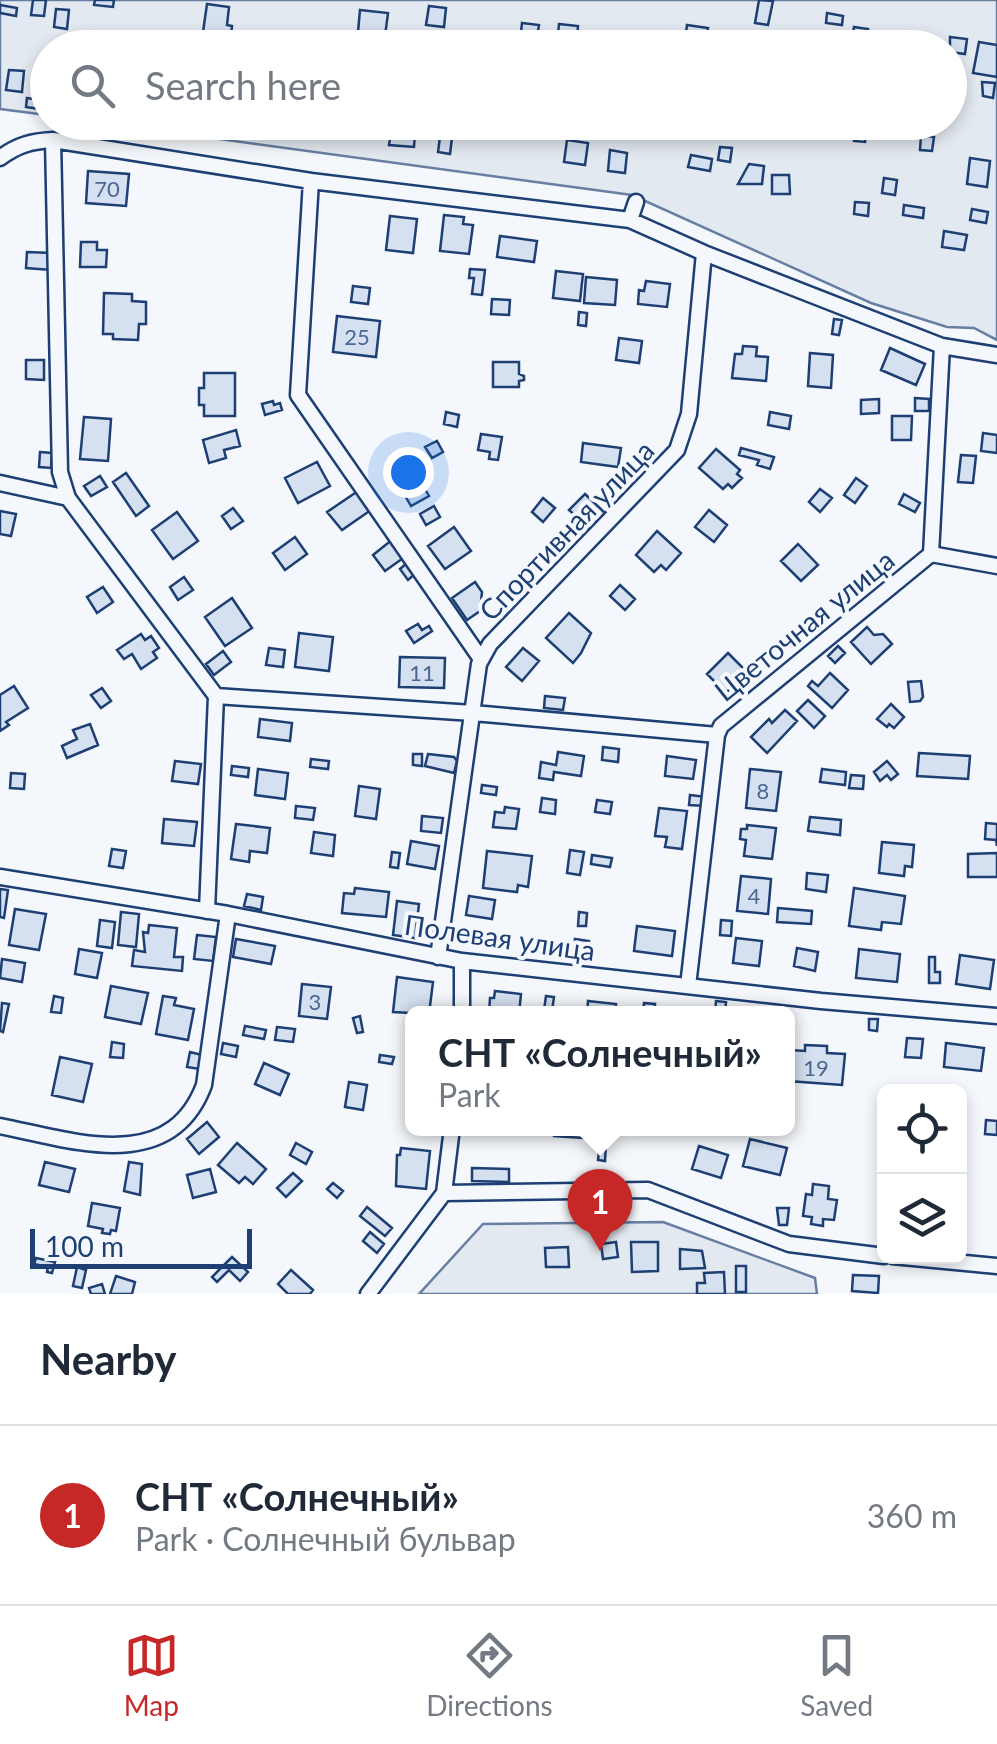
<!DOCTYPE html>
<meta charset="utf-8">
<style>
body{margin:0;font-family:Lato,sans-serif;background:#f6f6f7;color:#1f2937}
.controls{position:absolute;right:30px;bottom:30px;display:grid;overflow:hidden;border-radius:15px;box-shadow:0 5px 15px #0003}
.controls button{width:90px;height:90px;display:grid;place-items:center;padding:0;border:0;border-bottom:2px solid #e0e1e3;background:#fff;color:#1f2937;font:50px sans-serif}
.scale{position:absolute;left:30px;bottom:25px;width:222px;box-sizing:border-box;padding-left:10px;border:5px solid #1d3f73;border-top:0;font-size:28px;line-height:35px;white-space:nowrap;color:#1d3f73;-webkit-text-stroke:8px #f4f7fb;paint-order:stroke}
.you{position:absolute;left:408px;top:472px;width:35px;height:35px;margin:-25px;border:8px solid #fff;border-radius:50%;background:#1a73e8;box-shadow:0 0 0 15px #1a73e833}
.badge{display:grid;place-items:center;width:65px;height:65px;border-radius:50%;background:#c62828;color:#fff;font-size:32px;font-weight:700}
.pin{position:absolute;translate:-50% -82px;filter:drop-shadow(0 2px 5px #0008)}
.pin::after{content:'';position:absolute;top:52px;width:35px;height:30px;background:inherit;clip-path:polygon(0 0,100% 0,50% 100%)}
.popup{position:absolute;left:405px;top:1006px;width:390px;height:130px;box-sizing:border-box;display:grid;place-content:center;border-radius:15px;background:#fff;filter:drop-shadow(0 2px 8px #0005);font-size:32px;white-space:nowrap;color:#747a83}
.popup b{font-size:38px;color:#1f2937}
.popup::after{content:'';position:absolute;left:50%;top:100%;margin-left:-20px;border:20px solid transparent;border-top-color:#fff}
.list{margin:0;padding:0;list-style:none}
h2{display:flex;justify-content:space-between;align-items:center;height:130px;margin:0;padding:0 40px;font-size:42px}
h2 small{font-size:32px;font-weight:400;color:#747a83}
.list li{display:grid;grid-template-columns:65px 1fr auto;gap:30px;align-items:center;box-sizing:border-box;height:180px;padding:0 40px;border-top:2px solid #e0e1e3}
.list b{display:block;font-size:38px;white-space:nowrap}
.list p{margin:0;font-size:32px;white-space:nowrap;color:#747a83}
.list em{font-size:32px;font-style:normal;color:#747a83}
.icon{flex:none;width:55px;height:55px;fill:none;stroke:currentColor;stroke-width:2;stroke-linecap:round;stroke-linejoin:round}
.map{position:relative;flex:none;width:997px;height:1294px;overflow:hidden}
.search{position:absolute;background:#fff;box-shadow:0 5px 15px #0003;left:30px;right:30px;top:30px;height:110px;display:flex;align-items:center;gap:25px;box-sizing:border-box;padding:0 35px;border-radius:55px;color:#747a83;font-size:38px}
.sheet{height:310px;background:#fff}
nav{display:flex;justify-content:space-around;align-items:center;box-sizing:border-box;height:140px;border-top:2px solid #e0e1e3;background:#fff;font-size:28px;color:#747a83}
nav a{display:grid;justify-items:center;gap:5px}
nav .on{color:#c62828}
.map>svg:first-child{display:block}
</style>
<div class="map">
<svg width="997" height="1294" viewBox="0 0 997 1294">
<rect width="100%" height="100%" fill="#f4f7fb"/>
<path fill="#e3e9f0" stroke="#687fa3" stroke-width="2.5" d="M0,0H997V340L974,328L947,327L871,303L632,195L102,123L950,122V48H48L47,115L0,109Z
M663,1222L815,1278L817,1294H419L483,1224Z"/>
<path fill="#d5e0f0" stroke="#1d3f73" stroke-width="2.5" d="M33,0H46L44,16L31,15Z
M95,0H114L113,7L94,5Z
M759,0L773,1L768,25L755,23Z
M207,4L229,7L227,25L232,26L231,35L203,32Z
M0,5L17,8L16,16L0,13Z
M429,6L446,8L444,27L426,25Z
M56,9L69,10L67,29L54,27Z
M360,10L388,13L385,36L358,32Z
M827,13L843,16L842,25L826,23Z
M522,23L539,25L536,43L520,41Z
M559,24L578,26L576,46L557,44Z
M687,25L708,28L705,48H684Z
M854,27L868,29L866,48H851Z
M461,33L487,39L486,48H459Z
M950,37L967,39L965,54L950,52Z
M615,39L642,43V48H614Z
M979,42L997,45V77L973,73Z
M41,57H48V84L38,83Z
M9,70L24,71L22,92L6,90Z
M982,82L995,83L993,98L983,96Z
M27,98L40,100L39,109L26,107Z
M802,122H819L817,137L800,134Z
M316,123L340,126L339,138L315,135Z
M856,128L867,129L865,142L854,141Z
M441,129L453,130L450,154L438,152Z
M391,132L415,134L414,147L389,145Z
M921,135L934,137L932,151L920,150Z
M567,140L588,143L585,165L564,162Z
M720,147L732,148L730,162L718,160Z
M610,150L627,153L625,173L608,171Z
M691,155L712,159L710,171L688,167Z
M970,158L990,161L987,187L967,184Z
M749,164L764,166L762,184H738Z
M88,171L129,174L126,206L86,203Z
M772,175H789L790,194H772Z
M884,178L897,180L895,195L882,193Z
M855,202L869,203L868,216L854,214Z
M904,205L924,208L923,218L903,215Z
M972,209L988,212L986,223L970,220Z
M444,215L464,217L463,224L473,225L469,254L440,251Z
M390,216L417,219L413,253L386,250Z
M944,231L967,235L964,250L942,247Z
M500,236L537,241L534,262L497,257Z
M81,242H97V250H107L106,267H80Z
M27,252L52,253L51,270L26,268Z
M470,269L485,270L482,295L472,294L474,278H469Z
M556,271L583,274L580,301L553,298Z
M586,277L617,280L615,305L584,303Z
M646,281L670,284L667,307L638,304L639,290L644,291Z
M353,286L370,288L368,304L351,302Z
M104,293L132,294V301L146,302V324H139L138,340L113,339V334H103Z
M492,299L510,300L509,315L491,314Z
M579,312L587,313L586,326L578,325Z
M337,316L380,321L376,357L333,352Z
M834,319L842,320L839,335L832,334Z
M619,338L642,341L639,363L616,360Z
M743,346L757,347L756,356L768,357L766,381L732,378L735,354H742Z
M890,348L925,364L916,385L881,370Z
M810,353L833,355L831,388L808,386Z
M26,360H44V380L26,379Z
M493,362H519V374L524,376V380L519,381V387H493Z
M204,373H235V416H204V405H199V388H204Z
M915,398L929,399V411H915Z
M879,399V413L861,414V400Z
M273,401L274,405L280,403L282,410L265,415L262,404Z
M446,412L459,415L457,427L444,424Z
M770,412L791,416L789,429L768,425Z
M892,416H912L911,440H892Z
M84,417L111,419L108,461L80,459Z
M236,430L240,446L224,450L226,458L209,463L203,440Z
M983,433L997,435V453L981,451Z
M481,434L502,437L498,460L489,459L490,452L478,450Z
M437,441L443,452L432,458L425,447Z
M583,443L621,448L618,467L581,462Z
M741,448L774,457L770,469L757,465L759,460L739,455Z
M716,449L740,470L737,474L742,478L732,488L728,484L723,489L699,468Z
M40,452L52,453L51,468L39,467Z
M961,455L976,456L973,483L958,482Z
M317,462L330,486L298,503L285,478Z
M126,473L149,506L136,516L113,482Z
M417,475L429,496L411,506L399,485Z
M100,476L107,487L91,496L84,486Z
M856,478L867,486L855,503L844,495Z
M820,489L832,498L820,512L809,502Z
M358,491L371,510L342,530L327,512Z
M585,494L605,513L590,529L569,510Z
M904,494L920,503L915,512L899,504Z
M543,498L555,508L543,522L532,512Z
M434,506L440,517L426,525L420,514Z
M233,508L243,521L231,529L222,516Z
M709,510L727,525L714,542L695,527Z
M0,511L16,514L11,536L0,534Z
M177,512L198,541L173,559L152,530Z
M454,527L471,551L445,569L428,546Z
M657,531L681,553L666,570L661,565L654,572L636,555Z
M295,537L307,554L285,570L273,553Z
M393,539L406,556L385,571L373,555Z
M798,544L818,565L801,581L781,561Z
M408,562L416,573L408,580L400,569Z
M184,577L193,590L178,600L170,587Z
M475,582L482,592L480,611L467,620L452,598Z
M620,585L635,599L625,610L610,596Z
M103,587L113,602L97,613L87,597Z
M232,598L252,628L225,646L205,617Z
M569,613L591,633L581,653L573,663L546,638Z
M418,624L422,630L429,626L432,631L414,643L406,631Z
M867,627L874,635L883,634L892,644L871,664L851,642Z
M299,633L333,637L329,671L295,667Z
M141,634L145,640L151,636L159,648L153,652L157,658L141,669L132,654L124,659L117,650Z
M838,646L845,653L835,663L828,656Z
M269,648L285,650L283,667L266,665Z
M523,648L539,661L522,681L506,667Z
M223,651L231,662L214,675L206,664Z
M728,653L747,672L726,693L707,674Z
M400,657L445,658L444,688L399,687Z
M830,673L848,690L832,708L808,686L812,681L818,686Z
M921,681L923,697L920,701L910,702L908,682Z
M14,686L28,708L6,722L9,725L0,731V695Z
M102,688L111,701L101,708L91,695Z
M545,696L565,698L563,710L544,708Z
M808,700L825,716L814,728L797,711Z
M891,704L904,717L894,728L889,724L887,727L877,719Z
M785,710L797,721L767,753L751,737L769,719L772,723Z
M260,719L292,723L290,741L258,737Z
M90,724L98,745L67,758L62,746L77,739L73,730Z
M603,747L619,749L618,762L602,760Z
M558,752L584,756L581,776L554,772L553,780L539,778L541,762L556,765Z
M919,753L970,756L968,779L917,776Z
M413,754H422V766L413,765Z
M428,754L454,757L457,761L454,773L425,766Z
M667,756L696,760L693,779L665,776Z
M311,759L329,761L328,769L310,767Z
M175,761L201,764L198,784L172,781Z
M887,761L898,774L891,780L887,775L880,781L874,772Z
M232,766L249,768L248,777L231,775Z
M258,769L288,773L285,799L255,795Z
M750,769L781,772L776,811L746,808Z
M822,769L846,772L845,785L820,782Z
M11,773L25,774L24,789L10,788Z
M851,775L864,776L863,789L849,788Z
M482,785L497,787L496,795L481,793Z
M359,786L380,789L376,819L355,816Z
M690,795L707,797L706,806L689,805Z
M542,798L556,800L555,814L540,812Z
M597,800L612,802L610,814L595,812Z
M296,806L315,808L313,820L295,818Z
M505,807L519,809L516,829L493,827L495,812L504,813Z
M659,808L687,811L682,849L665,847L667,837L655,836Z
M422,816L443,818L441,833L421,831Z
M810,817L841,820L840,835L808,831Z
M164,819L197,822L194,846L162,843Z
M986,823L997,824V846L996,840L985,839Z
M236,824L270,828L267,853L250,851L249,862L231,859Z
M747,825L776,828L772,859L744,856L746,840L740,839L741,829H747Z
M314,832L335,835L333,856L311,853Z
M411,841L439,846L435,869L407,864Z
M882,842L914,845L912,867L905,866L904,876L879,873Z
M112,849L126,851L123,868L109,866Z
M570,850L584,852L580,875L567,873Z
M487,851L532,856L528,887L518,885L517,892L483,888Z
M392,852L400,853L398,868L390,867Z
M997,853V877H968V854Z
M592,855L612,858L610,867L591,864Z
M807,873L828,875L826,892L806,889Z
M741,876L771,879L768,914L737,911Z
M355,888L389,892L386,917L342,913L344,893L354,894Z
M854,888L905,896L901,924L882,922L881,930L849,926Z
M0,889L8,890L4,918L0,917Z
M247,894L263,897L261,910L244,906Z
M469,896L495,900L492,919L466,915Z
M397,901L419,904L415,938L393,935Z
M778,908L812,911L811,924L777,922Z
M15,909L46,914L39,950L9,945Z
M121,912L139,914L136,947L118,945Z
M579,912L587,913L586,926H578Z
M100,920L115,922L112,948L97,946Z
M721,920L732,921L731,936L720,935Z
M149,925L177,928L174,957H183L182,971L132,966L134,950L145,952L143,932L148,933Z
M637,926L675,931L672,956L634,951Z
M197,935L216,937L213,961L194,959Z
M736,938L762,941L759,966L733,963Z
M236,939L275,946L271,964L233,957Z
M575,939L589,941L588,951L574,949Z
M797,948L818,952L815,971L794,966Z
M79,949L102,953L97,978L75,974Z
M859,949L900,954L897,982L856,978Z
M576,951L590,953L589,960L575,958Z
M960,955L994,960L990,989L956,984Z
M929,957H935V972H940V983H929Z
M2,959L25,963L22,982L0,978Z
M397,977L433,982L429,1014L393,1012Z
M302,984L331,987L327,1019L299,1016Z
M111,986L148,993L141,1024L105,1017Z
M495,991L521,994L519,1014H489L490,998H494Z
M54,996L63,998L61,1013L51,1012Z
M163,996L176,998L174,1005L194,1009L188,1040L156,1034Z
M546,996L554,997L552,1011L544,1010Z
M588,1001L616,1004L615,1014H587Z
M716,1001L726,1002L725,1014L715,1013Z
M2,1003L9,1004L3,1032L0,1031Z
M644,1003L655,1004L654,1014H643Z
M360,1016L363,1032L357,1033L353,1018Z
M869,1019H878L877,1031L869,1030Z
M245,1026L266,1030L264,1039L243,1035Z
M277,1027L295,1029L293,1042L275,1040Z
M907,1038L923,1039L921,1058L905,1057Z
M112,1042L124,1044L123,1058L110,1057Z
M223,1043L238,1046L236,1057L221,1054Z
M946,1043L984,1048L981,1071L944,1067Z
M805,1045L827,1046V1053L845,1054L842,1085L788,1081L790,1050L805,1051Z
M190,1052L202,1055L200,1069L187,1067Z
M380,1055L394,1057L392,1064L379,1062Z
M60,1057L92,1064L83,1102L52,1095Z
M264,1063L289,1074L280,1095L255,1084Z
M349,1082L367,1085L363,1110L345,1107Z
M986,1120L997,1121V1135L985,1134Z
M207,1122L219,1137L199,1154L187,1139Z
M554,1128H584L583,1138L554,1136Z
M750,1139L787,1148L780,1175L743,1166Z
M237,1143L266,1169L253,1184L245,1177L239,1183L218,1165Z
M296,1143L312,1152L306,1164L290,1155Z
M600,1143L606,1144L605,1161L598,1160Z
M699,1146L728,1155L721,1178L692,1169Z
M401,1148L430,1151L426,1189L396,1186L397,1155H400Z
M45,1162L75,1169L69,1192L39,1185Z
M129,1162L142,1164L140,1195L124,1191Z
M472,1168L509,1169V1182L472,1181Z
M210,1169L216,1192L193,1198L187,1175Z
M293,1173L302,1181L286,1197L277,1188Z
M333,1183L343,1191L337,1198L327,1189Z
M813,1184L829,1186L828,1199L837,1200L834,1220L823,1219V1226L811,1224L812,1217L803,1216L806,1194L812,1195Z
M92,1203L120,1208L116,1231L111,1230L110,1234L102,1233L103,1229L88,1226Z
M367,1207L392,1228L385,1236L360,1216Z
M777,1208H789L787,1225H779Z
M881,1221H884V1243L879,1242Z
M370,1232L384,1244L377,1253L363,1241Z
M616,1242L618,1257L603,1259L601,1244Z
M631,1242H658V1271L632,1272Z
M568,1247L569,1267H546L545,1248Z
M680,1249L702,1251L705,1268L680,1269Z
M232,1257L248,1272L240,1281L229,1270L217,1282L212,1277Z
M36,1258L55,1262L52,1273L47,1272L48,1267L34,1264Z
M736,1266H746V1292H736Z
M77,1267L86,1270L82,1288L73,1286Z
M291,1270L313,1290L310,1294H288L278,1284Z
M724,1272L725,1294H697V1283H705L704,1273Z
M853,1275L879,1276L878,1293L852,1291Z
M116,1276L135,1282L132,1294H110Z
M102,1284L105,1294H91L89,1288Z"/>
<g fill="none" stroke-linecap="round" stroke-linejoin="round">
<g stroke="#1d3f73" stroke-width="19">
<path id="street" d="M53,140L60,472L68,498L216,696L207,911
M0,158C17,145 32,141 53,140L311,181
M630,220L704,253L942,346L931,554
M942,346L997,355
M0,483L68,498
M481,659L298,395L311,181L630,220L636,202
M216,696L473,713L717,735
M0,877L228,914L462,961L821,1001L997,1016
M438,957L479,664L490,644L677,450L689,414L704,253
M688,986L717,735L721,726L931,554L997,566
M462,1014V961
M0,1126C71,1140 170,1176 204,1085L228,914
M444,1193L648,1190L789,1244L884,1256
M892,1256L997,1266
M368,1294L444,1193L452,1128"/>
</g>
<use href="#street" stroke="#f4f7fb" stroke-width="14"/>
</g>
<g text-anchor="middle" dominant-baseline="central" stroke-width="8" stroke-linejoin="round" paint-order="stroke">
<g font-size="22" fill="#4b6792">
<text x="107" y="188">70</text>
<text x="357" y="336">25</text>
<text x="422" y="672">11</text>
<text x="763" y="790">8</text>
<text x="754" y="895">4</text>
<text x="315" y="1001">3</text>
<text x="816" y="1067">19</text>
</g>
<g font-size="28" fill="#1d3f73" stroke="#f4f7fb">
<text transform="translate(566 530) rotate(-46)">Спортивная улица</text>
<text transform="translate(804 625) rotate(-39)">Цветочная улица</text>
<text transform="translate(500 937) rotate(8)">Полевая улица</text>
</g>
</g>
</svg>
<div class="controls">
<button><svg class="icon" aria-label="locate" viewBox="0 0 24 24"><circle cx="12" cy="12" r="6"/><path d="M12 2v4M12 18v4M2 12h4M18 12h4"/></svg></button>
<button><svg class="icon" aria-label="layers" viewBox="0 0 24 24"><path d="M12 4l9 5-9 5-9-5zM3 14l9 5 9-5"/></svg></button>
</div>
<div class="scale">100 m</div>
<div class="you"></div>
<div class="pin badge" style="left:600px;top:1251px">1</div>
<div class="popup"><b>СНТ «Солнечный»</b>Park</div>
<div class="search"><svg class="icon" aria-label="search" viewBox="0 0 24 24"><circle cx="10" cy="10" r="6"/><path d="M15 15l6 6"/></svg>Search here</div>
</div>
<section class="sheet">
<h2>Nearby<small></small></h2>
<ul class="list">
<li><span class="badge">1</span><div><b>СНТ «Солнечный»</b><p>Park · Солнечный бульвар</p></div><em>360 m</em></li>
</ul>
</section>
<nav>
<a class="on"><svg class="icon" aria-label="map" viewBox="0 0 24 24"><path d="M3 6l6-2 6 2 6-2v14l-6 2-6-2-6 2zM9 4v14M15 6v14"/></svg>Map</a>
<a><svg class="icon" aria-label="directions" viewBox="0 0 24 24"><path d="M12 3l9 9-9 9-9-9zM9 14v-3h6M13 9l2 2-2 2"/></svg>Directions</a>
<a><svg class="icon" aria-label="saved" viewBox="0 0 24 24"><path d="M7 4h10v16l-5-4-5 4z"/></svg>Saved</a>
</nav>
